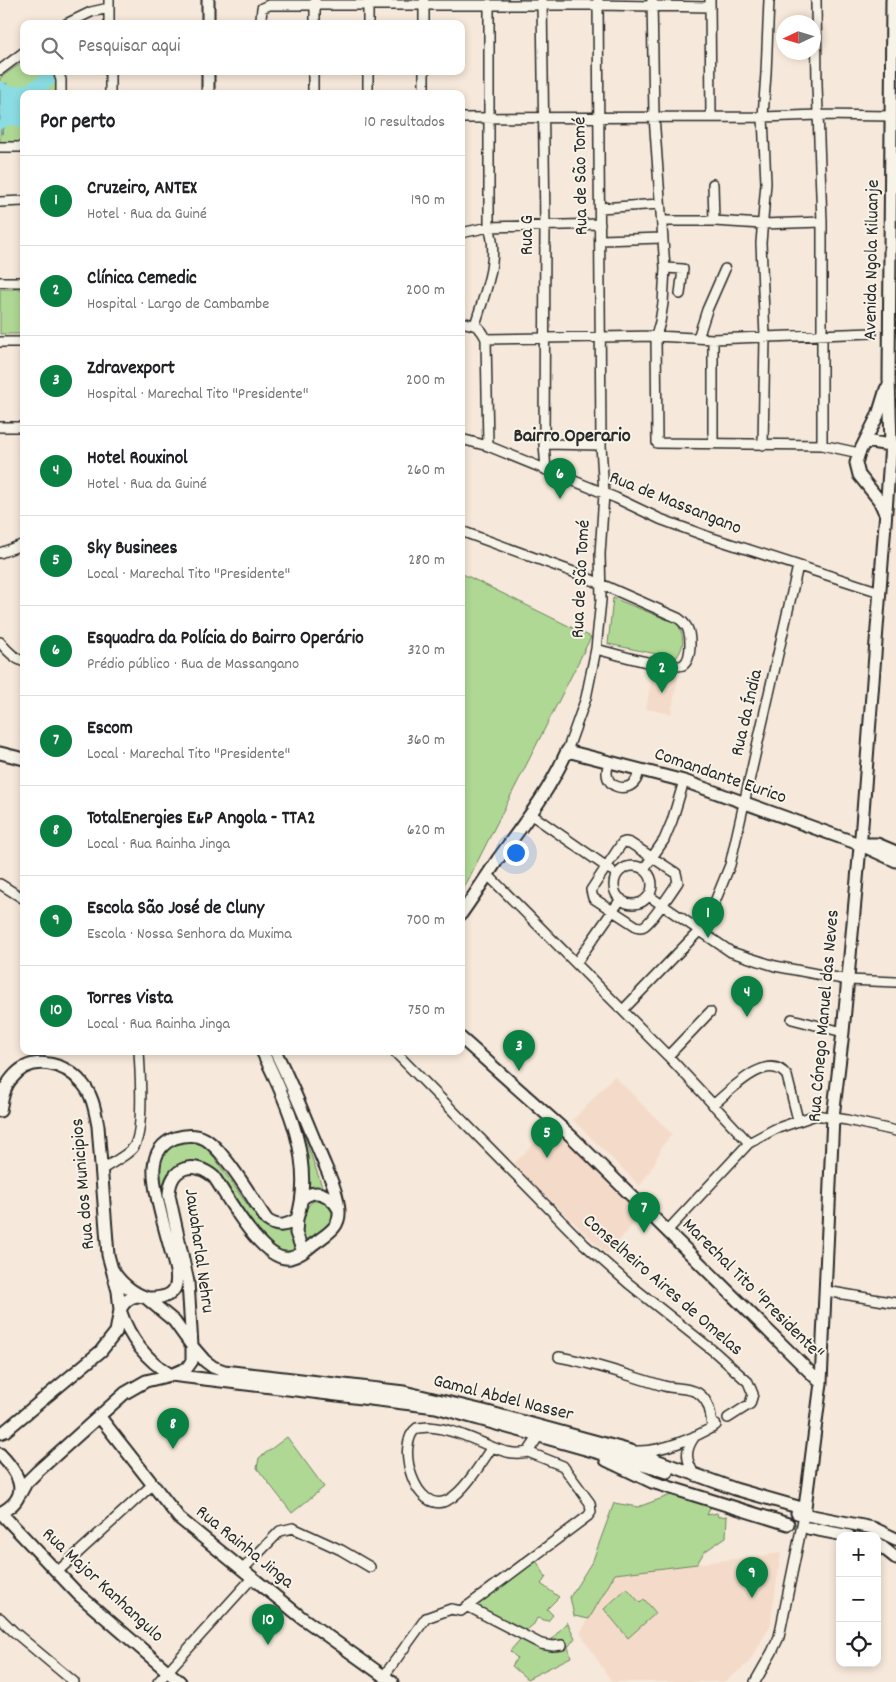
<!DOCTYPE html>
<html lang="pt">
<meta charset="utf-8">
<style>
body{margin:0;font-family:Dekko,sans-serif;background:#f2f2f2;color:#202124}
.controls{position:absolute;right:15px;bottom:15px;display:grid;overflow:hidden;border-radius:10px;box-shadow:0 2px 8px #0003}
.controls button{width:45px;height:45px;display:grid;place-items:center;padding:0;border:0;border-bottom:1px solid #e0e0e0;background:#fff;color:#202124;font:25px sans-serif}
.compass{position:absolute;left:776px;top:15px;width:45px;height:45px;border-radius:50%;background:#fff;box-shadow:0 2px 8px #0003;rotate:266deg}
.you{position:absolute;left:515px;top:852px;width:18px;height:18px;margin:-12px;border:4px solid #fff;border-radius:50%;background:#1a73e8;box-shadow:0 0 0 8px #1a73e833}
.badge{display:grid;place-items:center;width:32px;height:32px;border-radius:50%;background:#0b8043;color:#fff;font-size:16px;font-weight:700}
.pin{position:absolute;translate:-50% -41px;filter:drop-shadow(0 1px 2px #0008)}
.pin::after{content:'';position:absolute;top:26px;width:18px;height:15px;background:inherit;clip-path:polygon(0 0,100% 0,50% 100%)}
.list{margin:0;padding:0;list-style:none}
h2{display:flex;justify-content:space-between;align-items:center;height:65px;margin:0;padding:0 20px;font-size:21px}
h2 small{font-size:16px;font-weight:400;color:#757577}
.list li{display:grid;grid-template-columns:32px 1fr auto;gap:15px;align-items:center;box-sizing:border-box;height:90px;padding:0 20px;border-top:1px solid #e0e0e0}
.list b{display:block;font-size:19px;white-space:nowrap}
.list p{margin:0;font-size:16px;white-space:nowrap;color:#757577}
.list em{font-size:16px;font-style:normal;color:#757577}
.icon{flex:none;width:28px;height:28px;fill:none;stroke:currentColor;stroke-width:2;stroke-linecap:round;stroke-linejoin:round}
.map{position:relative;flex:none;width:896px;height:1682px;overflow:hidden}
.search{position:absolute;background:#fff;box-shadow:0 2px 8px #0003;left:20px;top:20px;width:445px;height:55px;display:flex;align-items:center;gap:12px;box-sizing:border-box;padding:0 18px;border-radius:10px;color:#757577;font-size:19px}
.panel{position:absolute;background:#fff;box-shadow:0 2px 8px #0003;left:20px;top:90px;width:445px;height:965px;border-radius:10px}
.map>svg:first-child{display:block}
</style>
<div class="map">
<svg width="896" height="1682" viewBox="0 0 896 1682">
<rect width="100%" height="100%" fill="#f6e8da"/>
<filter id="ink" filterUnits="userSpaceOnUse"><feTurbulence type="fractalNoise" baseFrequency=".02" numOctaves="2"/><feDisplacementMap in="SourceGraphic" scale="10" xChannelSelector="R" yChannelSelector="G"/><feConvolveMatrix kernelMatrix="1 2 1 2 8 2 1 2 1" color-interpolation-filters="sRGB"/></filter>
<g filter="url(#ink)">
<path fill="#f4dbc9" d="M653,672L678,676L671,714L646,709Z
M614,1076L672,1134L663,1145L653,1166L640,1186L573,1120Z
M553,1124L643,1213L607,1254L513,1165Z
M781,1553L770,1626L748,1664L724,1682H612L580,1633L615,1574Z"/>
<path fill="#afd894" stroke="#6d8260" d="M24,61V71H54L58,80V94H24V144H0V78Z
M0,289H24V334H0Z
M461,573L591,637L461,894Z
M613,598L678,624C684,638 685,646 676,658L608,644Z
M267,1051L295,1110L324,1192L305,1196V1173Z
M187,1141L201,1144L211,1153L261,1224C273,1233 281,1235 293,1225L298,1251L283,1254L268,1244L202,1166L167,1179L164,1190L179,1287L158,1177C159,1154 165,1148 187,1141Z
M313,1201H321L328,1203L334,1217C329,1227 317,1239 306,1239L302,1235C302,1223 303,1209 313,1201Z
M287,1437L324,1487L292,1513L257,1468L259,1458Z
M692,1494L712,1504L707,1515L717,1513L718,1517L727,1516L726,1537L704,1552L697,1564L615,1574L589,1619L574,1616L570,1597L593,1560L614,1503L638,1507L671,1495Z
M534,1557L546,1577L541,1584L559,1597L547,1609L553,1615L548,1621L537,1618L534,1624L522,1634L467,1606Z
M627,1588L640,1603L644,1599L656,1613L628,1638L604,1609Z
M567,1622L575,1638L568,1647L571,1657L527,1679L512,1666L517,1658L510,1651L524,1635L550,1646L552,1639Z"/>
<path fill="#8bdde3" stroke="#659699" d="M52,73L55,78L35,94H24V126C15,119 10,120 0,125V85C17,98 37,83 52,73Z"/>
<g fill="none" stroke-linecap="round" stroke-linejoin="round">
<path stroke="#659699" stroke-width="2.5" d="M6,84L9,92
M27,88L33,82
M2,133L5,120"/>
<path stroke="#8bdde3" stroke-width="8" d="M0,85C17,98 37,83 52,73L55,78L35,94
M0,125C10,120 15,119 24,126"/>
<g stroke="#2b2b2b" stroke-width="12">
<path id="street" d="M109,0V24
M542,0L545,226L544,444L546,470
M652,0L654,116L665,268L663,303L660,322L656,336L657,443L822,445L859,453
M710,0L711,117
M816,0L817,85L822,222V445
M368,2V24
M424,2V24
M261,19L262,8L269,5H598L710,7
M66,24L91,12L109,8
M315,24V0
M0,70L24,52
M58,71L61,80V94
M110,71V94
M368,71V94
M424,71V94
M313,94V71
M461,118L763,117L818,115L891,116
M0,147H24
M713,184L714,221
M0,202L24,201
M600,208L660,204
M662,221H714L762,224L822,222
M461,233L489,227L600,224
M601,240L662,238
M665,268L683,269L680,294
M0,282H24
M461,322C475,325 480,325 486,339L656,336L713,339L872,333
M475,325C484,295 500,259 489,227V4
M698,338L707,310L725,269
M486,339L488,446
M0,342H24
M0,427H24
M461,439L488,446L616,498L660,519L706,536L880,592
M544,444L601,445
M713,444V339
M763,445L765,337L761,243L766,183L763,117L766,73L769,0
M461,531L576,573L678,618C688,625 690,632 690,644C690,651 689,661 683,665C671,671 612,653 596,649
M0,553L24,544
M0,642C7,651 14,658 24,662
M567,751L586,698L596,649L601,600L600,554L604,494L601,445L598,0
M609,761C608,765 607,769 607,773C607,788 628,793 636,780C638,777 638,772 639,769
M532,815L611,870
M625,842L630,843L676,873L678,882C672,891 651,923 644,926C641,928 639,927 636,926L593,898L591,890L622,843Z
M614 885a19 19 0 1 1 38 0a19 19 0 1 1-38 0Z
M644,869L664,840L672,821L684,781
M488,875L668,1056L749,1143
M0,884L24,899
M649,896L731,952L775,966L848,980L896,982
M576,963L621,899
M623,1010L700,930L714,904L730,865L798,566
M792,1019L843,1032
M394,1051L584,1244L628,1283L716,1353L748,1382L753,1394L750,1404L728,1418
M668,1056L710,1012
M713,1105C729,1092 768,1049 787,1076L798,1120
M101,1170C111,1163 125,1157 133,1148C145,1133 140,1072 139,1051
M667,1231L749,1143L775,1129L816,1115L847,1120L896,1131
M826,1291L896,1303
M559,1357C595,1363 629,1376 664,1386C675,1389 689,1387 698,1393C710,1401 711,1415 712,1428
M429,1427C452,1429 471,1438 492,1447C482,1462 464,1492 448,1500C416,1517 394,1444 417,1428Z
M695,1436C684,1451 686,1460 695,1476
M492,1447C505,1452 514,1455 528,1452L538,1437
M637,1451C661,1452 695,1438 716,1425
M243,1569L280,1531L293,1528L341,1550L370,1567
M57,1572L152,1485
M467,1606L541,1644L553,1646L562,1645
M0,1618L13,1631L74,1682
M384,1676L426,1618L451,1609L461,1611L588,1516L591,1512L590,1503L563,1466L528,1452
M158,1682L253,1577
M755,1682L772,1652L779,1637L804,1515"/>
</g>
<g stroke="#2b2b2b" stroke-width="15">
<path id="secondary" d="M208,0V24
M208,71V94
M865,441L896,446
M885,513L879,500L859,475L856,463L859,453L878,415L886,389
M0,753L24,759
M861,844H877L896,852
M461,914C474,896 486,877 498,859C524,823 549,792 567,751L684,781L859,844L896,861
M461,1038L571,1136L821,1383
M275,1051C293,1086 306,1120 321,1156C328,1173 338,1192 339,1211C340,1226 330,1232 319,1240C310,1246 301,1256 290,1258C263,1263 227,1196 214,1177C194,1160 170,1166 169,1195L188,1282L192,1346L205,1361L213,1367L224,1371L404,1392L484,1411L631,1451L735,1489L805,1509
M0,1111C2,1099 4,1087 12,1078C31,1054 64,1062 82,1083C93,1095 95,1111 98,1126L108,1255L118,1291L120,1310L116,1332L101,1351L5,1431L0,1433
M302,1199C316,1187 330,1195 338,1208
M297,1219L296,1233L303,1252
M112,1269C119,1281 132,1293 145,1297C150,1299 156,1298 161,1297C176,1295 178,1284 176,1271C170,1244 152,1192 154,1167C155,1153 162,1143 175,1138C185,1135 196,1134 205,1139C225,1151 253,1200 267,1220C278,1228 286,1226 297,1219C315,1163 287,1101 262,1051
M137,1296L145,1297L174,1321L192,1346V1361L187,1368L171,1375C146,1360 129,1337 120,1310C124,1302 128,1298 137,1296Z
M99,1416L179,1518L301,1617L392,1682
M0,1454C19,1474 33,1496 0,1513
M606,1460L652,1482L788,1524
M20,1494L26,1483L38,1471L125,1393L146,1381L171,1375L436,1407L667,1472
M1,1513L78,1594L180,1682
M797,1513L873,1528L896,1539
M804,1515L821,1383L833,1117L843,1032L862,825L891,445L889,378L892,0
M808,1528L849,1536
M877,1543L896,1558"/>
</g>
<use href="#street" stroke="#f7f3e8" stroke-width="9"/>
<use href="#secondary" stroke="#f7f3e8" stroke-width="11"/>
</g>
</g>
<g text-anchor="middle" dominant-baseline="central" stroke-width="4" stroke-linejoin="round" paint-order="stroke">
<g font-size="19" fill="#2b2b2b" stroke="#f7f3e8">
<text transform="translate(582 176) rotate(-91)">Rua de São Tomé</text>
<text transform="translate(528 235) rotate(-90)">Rua G</text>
<text transform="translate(873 260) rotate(-89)">Avenida Ngola Kiluanje</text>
<text transform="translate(675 504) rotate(22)">Rua de Massangano</text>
<text transform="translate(582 579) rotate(-87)">Rua de São Tomé</text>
<text transform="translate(748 713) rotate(-77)">Rua da Índia</text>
<text transform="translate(720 777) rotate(19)">Comandante Eurico</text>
<text transform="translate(825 1016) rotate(-85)">Rua Cónego Manuel das Neves</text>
<text transform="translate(84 1184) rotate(-95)">Rua dos Municipios</text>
<text transform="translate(198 1251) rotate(82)">Jawaharlal Nehru</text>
<text transform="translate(662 1286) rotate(41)">Conselheiro Aires de Omelas</text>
<text transform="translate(752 1290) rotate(45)">Marechal Tito "Presidente"</text>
<text transform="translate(503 1399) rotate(14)">Gamal Abdel Nasser</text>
<text transform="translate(244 1548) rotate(39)">Rua Rainha Jinga</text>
<text transform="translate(102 1586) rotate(43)">Rua Major Kanhangulo</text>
</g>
<g font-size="20" font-weight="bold" fill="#2b2b2b" stroke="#f7f3e8">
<text x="572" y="437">Bairro Operario</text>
</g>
</g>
</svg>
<div class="controls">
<button>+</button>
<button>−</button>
<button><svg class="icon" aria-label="locate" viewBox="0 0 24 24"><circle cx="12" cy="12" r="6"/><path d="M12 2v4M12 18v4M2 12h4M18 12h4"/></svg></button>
</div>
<svg class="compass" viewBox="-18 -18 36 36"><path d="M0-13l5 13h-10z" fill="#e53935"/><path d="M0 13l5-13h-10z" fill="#757577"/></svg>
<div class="you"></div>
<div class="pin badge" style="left:708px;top:938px">1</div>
<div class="pin badge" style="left:662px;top:693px">2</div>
<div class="pin badge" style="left:519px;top:1071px">3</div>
<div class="pin badge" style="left:747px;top:1017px">4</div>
<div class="pin badge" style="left:547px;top:1158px">5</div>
<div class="pin badge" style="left:560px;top:499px">6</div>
<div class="pin badge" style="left:644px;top:1233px">7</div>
<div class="pin badge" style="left:173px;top:1449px">8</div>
<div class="pin badge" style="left:752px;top:1598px">9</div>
<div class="pin badge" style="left:268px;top:1645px">10</div>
<div class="search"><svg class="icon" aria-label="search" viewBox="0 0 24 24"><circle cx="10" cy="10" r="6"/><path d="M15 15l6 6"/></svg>Pesquisar aqui</div>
<section class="panel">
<h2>Por perto<small>10 resultados</small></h2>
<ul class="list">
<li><span class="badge">1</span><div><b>Cruzeiro, ANTEX</b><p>Hotel · Rua da Guiné</p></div><em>190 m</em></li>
<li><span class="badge">2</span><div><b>Clínica Cemedic</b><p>Hospital · Largo de Cambambe</p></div><em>200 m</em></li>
<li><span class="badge">3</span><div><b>Zdravexport</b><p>Hospital · Marechal Tito &quot;Presidente&quot;</p></div><em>200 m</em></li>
<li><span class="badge">4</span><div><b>Hotel Rouxinol</b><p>Hotel · Rua da Guiné</p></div><em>260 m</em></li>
<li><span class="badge">5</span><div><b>Sky Businees</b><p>Local · Marechal Tito &quot;Presidente&quot;</p></div><em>280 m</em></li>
<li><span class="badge">6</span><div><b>Esquadra da Polícia do Bairro Operário</b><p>Prédio público · Rua de Massangano</p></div><em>320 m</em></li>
<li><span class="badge">7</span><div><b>Escom</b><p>Local · Marechal Tito &quot;Presidente&quot;</p></div><em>360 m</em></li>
<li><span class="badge">8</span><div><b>TotalEnergies E&amp;P Angola - TTA2</b><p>Local · Rua Rainha Jinga</p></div><em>620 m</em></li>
<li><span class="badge">9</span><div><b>Escola São José de Cluny</b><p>Escola · Nossa Senhora da Muxima</p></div><em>700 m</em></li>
<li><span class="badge">10</span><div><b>Torres Vista</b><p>Local · Rua Rainha Jinga</p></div><em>750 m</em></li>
</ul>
</section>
</div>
